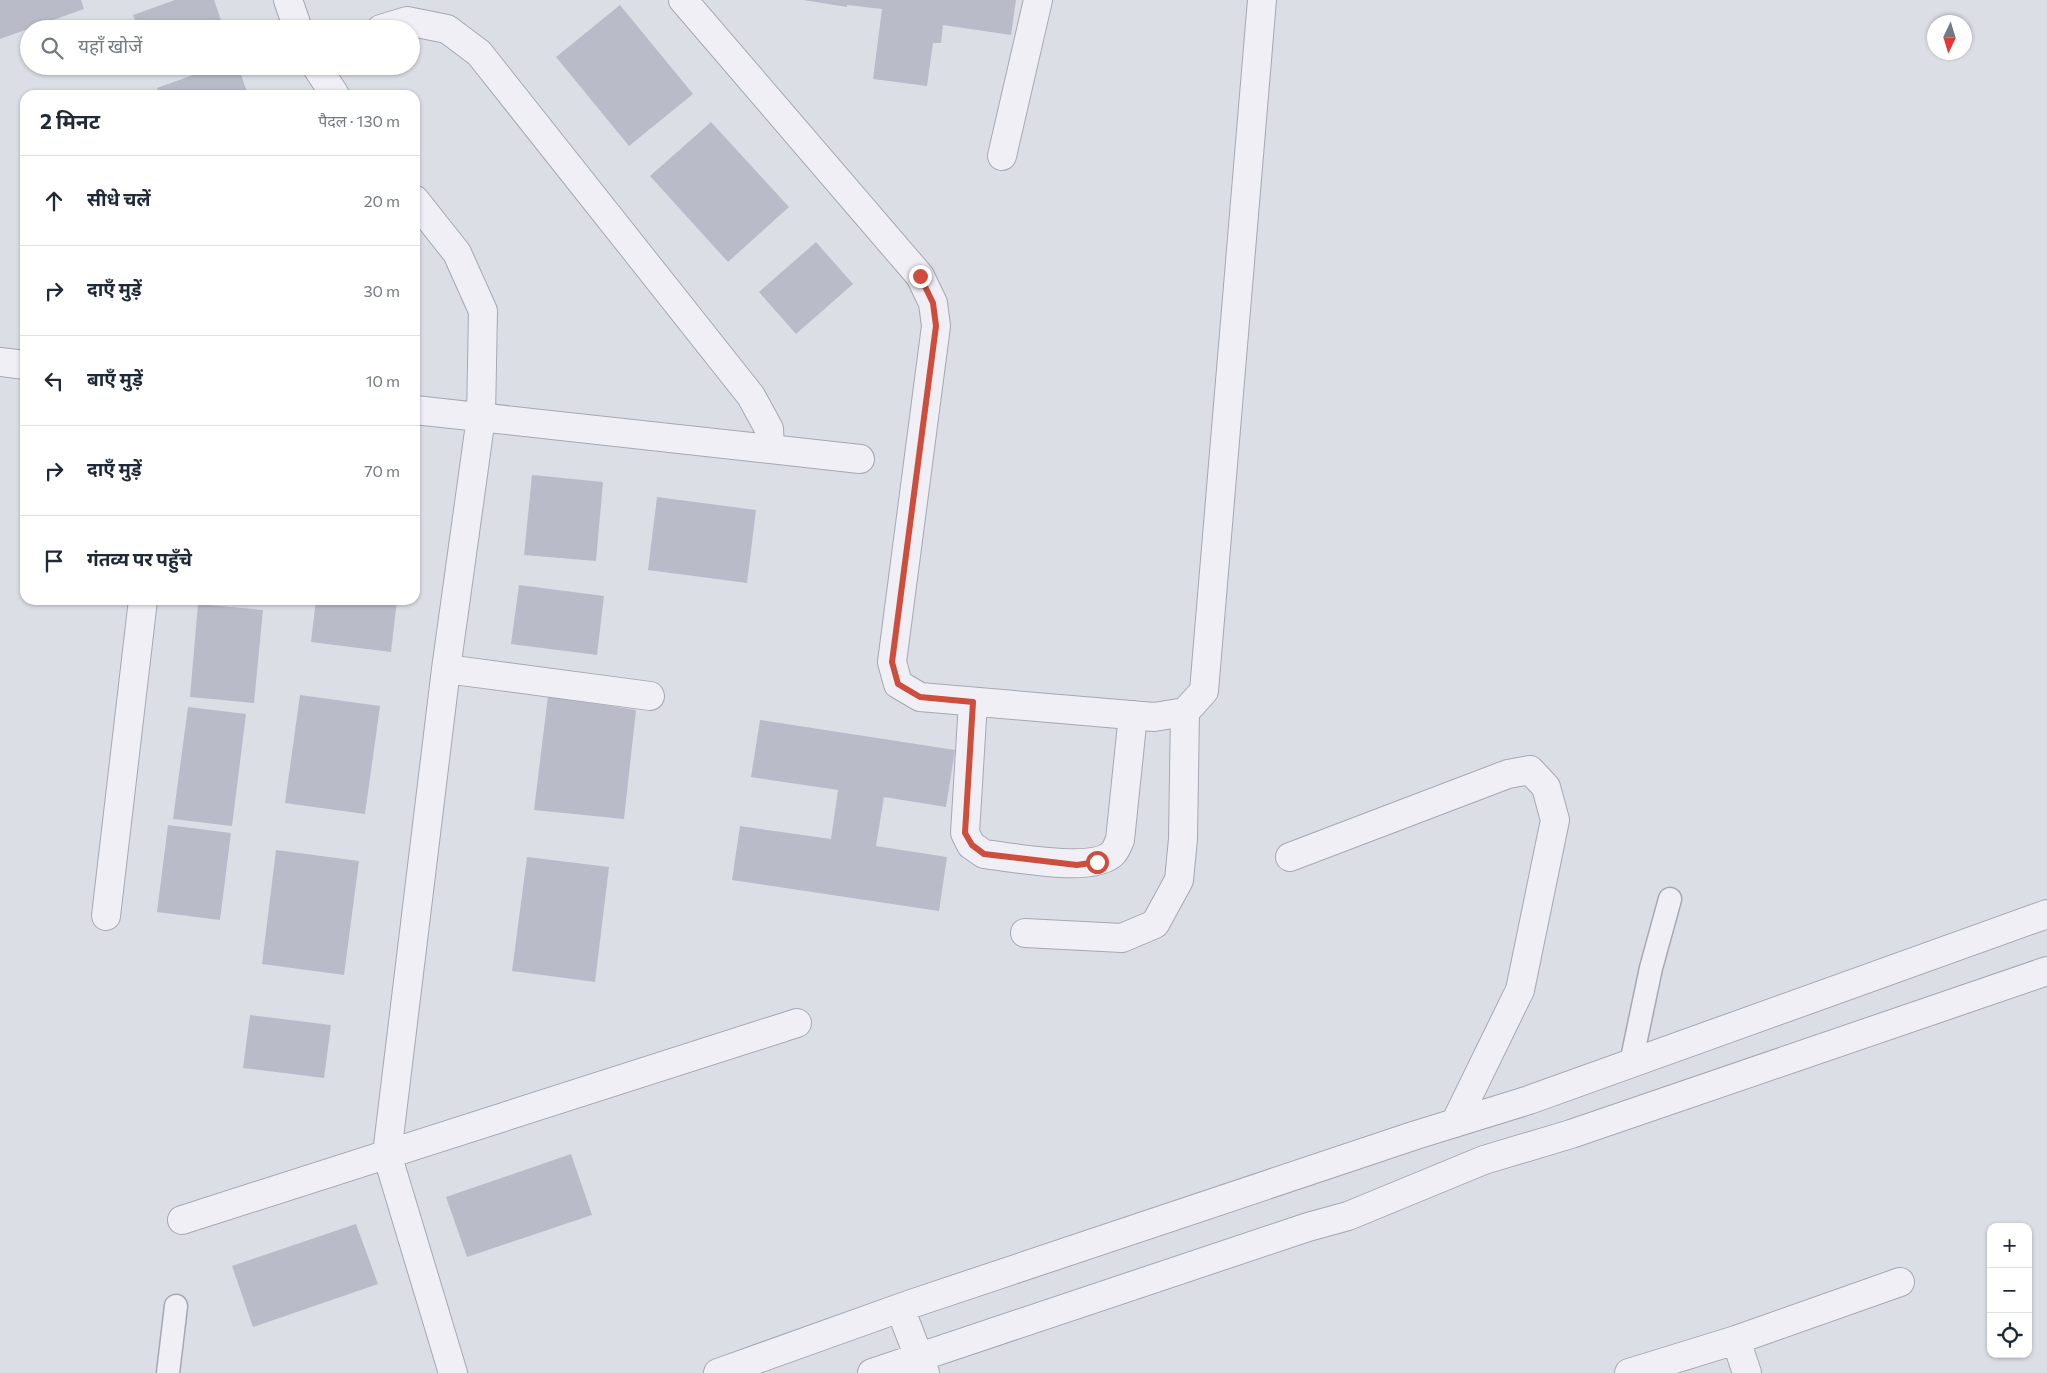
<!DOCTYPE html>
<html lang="hi">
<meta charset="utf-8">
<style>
body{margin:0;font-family:Commissioner,"Noto Sans Devanagari",sans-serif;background:#f2f2f3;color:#1f2937}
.controls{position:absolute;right:15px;bottom:15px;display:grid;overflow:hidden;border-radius:10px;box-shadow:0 1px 4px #0004}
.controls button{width:45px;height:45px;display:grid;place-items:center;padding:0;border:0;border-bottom:1px solid #e0e1e3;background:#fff;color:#1f2937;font:25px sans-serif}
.compass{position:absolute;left:1927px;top:15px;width:45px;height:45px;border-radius:50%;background:#fff;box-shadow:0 1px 4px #0004;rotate:184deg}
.stop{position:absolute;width:15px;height:15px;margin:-11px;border:4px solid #ce4e3e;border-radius:50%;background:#fff}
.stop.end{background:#ce4e3e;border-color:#fff;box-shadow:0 1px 5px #0008}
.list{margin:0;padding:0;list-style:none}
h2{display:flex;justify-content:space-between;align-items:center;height:65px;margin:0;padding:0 20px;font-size:21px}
h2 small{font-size:16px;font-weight:400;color:#747a83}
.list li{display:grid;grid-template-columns:32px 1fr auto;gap:15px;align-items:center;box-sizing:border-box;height:90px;padding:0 20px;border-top:1px solid #e0e1e3}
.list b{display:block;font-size:19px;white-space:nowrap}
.list em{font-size:16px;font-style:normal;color:#747a83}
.icon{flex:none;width:28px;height:28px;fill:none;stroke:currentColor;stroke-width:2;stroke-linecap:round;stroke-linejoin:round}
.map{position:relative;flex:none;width:2047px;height:1373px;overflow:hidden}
.search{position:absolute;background:#fff;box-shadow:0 1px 4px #0004;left:20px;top:20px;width:400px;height:55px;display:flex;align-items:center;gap:12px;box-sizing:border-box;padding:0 18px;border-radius:28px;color:#747a83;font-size:19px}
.panel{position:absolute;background:#fff;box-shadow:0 1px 4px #0004;left:20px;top:90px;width:400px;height:515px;border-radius:15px}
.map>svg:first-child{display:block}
</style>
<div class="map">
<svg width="2047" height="1373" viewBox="0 0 2047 1373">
<rect width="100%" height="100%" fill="#dcdee6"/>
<path fill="#b9bbc9" d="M0,0H81L84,9L0,39Z
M175,0H214L224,29H138L133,15Z
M803,0H1016L1011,35L943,25L941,43H933L927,86L873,79L882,9L847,5V7Z
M620,5L693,94L629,146L556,57Z
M218,66H238L248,95H160L157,88Z
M711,122L789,207L728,262L650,176Z
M816,242L853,284L796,334L759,292Z
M415,435H419L416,452H415Z
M532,475L603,482L596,561L524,555Z
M657,497L756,510L747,583L648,570Z
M519,585L604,596L597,655L511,644Z
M316,600H397L391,652L311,642Z
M198,604L263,610L254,703L190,697Z
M300,695L380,706L365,814L285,803Z
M548,696L636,710L624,819L534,810Z
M188,707L246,714L232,826L173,819Z
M760,720L955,750L946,807L884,797L876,846L947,857L939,911L732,880L740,826L831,839L838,790L751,777Z
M168,825L231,833L220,920L157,912Z
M276,850L359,861L344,975L262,964Z
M527,857L609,867L595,982L512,971Z
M250,1015L331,1025L324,1078L243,1068Z
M571,1154L592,1215L467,1257L446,1197Z
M356,1224L378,1284L253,1327L232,1266Z"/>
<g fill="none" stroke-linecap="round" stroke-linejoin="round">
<g stroke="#a5a7b3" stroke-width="25">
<path id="lane" d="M1631,1063L1651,968L1670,899
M168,1373L176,1306"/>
</g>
<g stroke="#a5a7b3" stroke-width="30">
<path id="street" d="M288,0L298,29
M683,0L920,276L933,303L936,326L892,662L898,684L920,697L1154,717L1185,712L1204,691L1262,0
M381,29L407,21L447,29L479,53L751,396L769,429L770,449
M316,66L335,95
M1002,156L1038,0
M415,200L457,253L483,311L481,417L446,669L387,1154L453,1373
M0,362L25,365
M415,410L860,459
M446,669L650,696
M973,702L965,833L971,845L984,854C1012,857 1093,874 1113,853C1116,850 1118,844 1120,840L1133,715
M1290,857L1508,774L1530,770L1546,787L1555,820L1520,990L1455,1123
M106,916L143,600
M1025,933L1122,938L1155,924L1179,880L1183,839L1185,712
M182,1220L797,1023
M900,1308L925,1373
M1736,1340L1747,1373
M718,1373L911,1304L1416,1135L1529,1100L2047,914
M872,1373L1308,1227L1348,1216L1484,1160L1571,1134L2047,971
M1629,1373L1736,1340L1900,1282"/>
</g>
<use href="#lane" stroke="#efeff5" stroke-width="22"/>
<use href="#street" stroke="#efeff5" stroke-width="28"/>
</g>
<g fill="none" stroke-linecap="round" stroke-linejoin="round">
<path stroke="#ce4e3e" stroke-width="6" d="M920,276L933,303L936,326L892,662L898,684L920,697L973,702L965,833L972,845L984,854L1077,865L1097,862"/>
</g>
</svg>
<div class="controls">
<button>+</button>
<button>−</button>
<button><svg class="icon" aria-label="locate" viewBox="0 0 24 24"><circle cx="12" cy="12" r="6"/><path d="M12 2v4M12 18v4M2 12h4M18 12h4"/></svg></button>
</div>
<svg class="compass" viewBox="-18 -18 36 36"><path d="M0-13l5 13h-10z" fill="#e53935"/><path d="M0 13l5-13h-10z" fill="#747a83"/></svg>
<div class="stop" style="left:1097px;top:862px"></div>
<div class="stop end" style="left:920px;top:276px"></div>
<div class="search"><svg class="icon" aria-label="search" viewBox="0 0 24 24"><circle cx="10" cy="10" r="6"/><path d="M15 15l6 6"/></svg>यहाँ खोजें</div>
<section class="panel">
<h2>2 मिनट<small>पैदल · 130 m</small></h2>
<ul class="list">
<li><svg class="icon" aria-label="ahead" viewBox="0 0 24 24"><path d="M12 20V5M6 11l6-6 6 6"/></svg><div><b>सीधे चलें</b></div><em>20 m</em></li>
<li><svg class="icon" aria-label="right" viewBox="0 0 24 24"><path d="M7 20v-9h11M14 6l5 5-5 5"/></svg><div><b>दाएँ मुड़ें</b></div><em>30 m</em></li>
<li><svg class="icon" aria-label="left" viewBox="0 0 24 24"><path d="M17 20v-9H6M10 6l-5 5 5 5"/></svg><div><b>बाएँ मुड़ें</b></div><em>10 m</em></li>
<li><svg class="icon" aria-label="right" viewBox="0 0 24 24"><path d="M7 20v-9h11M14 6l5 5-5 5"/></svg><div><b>दाएँ मुड़ें</b></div><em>70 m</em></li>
<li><svg class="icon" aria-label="arrive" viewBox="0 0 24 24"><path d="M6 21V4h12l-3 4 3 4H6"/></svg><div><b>गंतव्य पर पहुँचे</b></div></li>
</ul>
</section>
</div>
